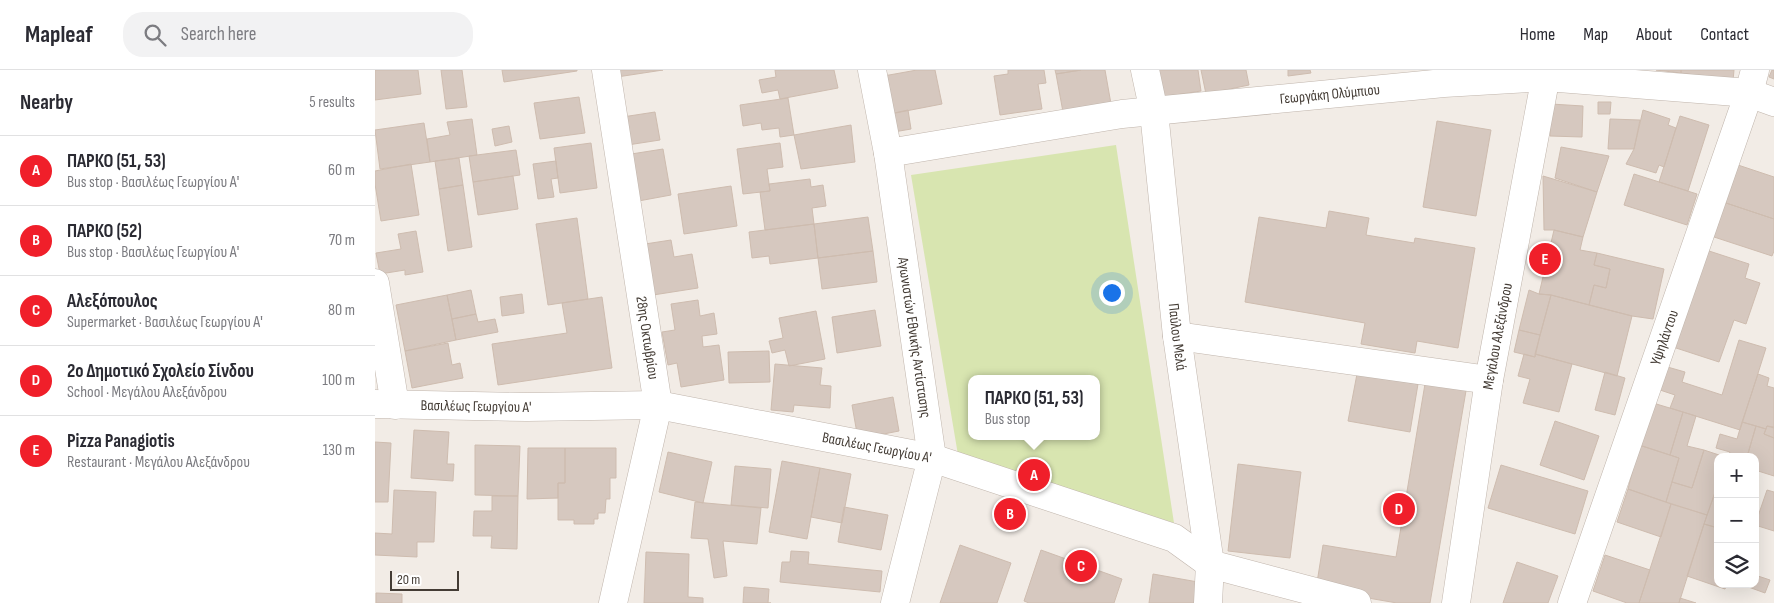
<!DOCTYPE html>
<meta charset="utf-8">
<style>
body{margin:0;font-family:"Sofia Sans Condensed",sans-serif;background:#f2f2f3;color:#2b2b33}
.controls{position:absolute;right:15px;bottom:15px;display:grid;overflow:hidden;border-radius:10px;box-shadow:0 5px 20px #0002}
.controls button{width:45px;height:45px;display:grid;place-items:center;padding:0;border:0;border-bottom:1px solid #e1e1e2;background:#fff;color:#2b2b33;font:25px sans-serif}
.scale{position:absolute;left:15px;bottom:12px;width:69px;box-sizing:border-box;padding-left:5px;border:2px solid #443c35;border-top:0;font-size:14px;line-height:18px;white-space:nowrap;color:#443c35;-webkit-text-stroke:4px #fff;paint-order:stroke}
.you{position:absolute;left:736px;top:222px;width:18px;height:18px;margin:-12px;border:4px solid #fff;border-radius:50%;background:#1a73e8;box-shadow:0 0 0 8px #1a73e833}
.badge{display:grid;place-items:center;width:32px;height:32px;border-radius:50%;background:#f01f2a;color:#fff;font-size:16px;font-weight:700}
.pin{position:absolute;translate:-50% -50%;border:2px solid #fff;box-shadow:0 1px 5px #0006}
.popup{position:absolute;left:593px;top:305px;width:132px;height:65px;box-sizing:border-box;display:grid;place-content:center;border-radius:10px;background:#fff;filter:drop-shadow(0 1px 4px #0005);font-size:16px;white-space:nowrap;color:#7c7c81}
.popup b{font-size:19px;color:#2b2b33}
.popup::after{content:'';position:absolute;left:50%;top:100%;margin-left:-10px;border:10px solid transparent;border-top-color:#fff}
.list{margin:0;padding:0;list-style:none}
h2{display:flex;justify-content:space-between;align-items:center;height:65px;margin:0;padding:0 20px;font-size:21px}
h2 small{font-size:16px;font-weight:400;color:#7c7c81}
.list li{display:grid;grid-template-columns:32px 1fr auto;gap:15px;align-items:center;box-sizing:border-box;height:70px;padding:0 20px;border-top:1px solid #e1e1e2}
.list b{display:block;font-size:19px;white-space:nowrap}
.list p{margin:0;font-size:16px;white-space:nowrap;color:#7c7c81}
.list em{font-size:16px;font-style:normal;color:#7c7c81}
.icon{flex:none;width:28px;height:28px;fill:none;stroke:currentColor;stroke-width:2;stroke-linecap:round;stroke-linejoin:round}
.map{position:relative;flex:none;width:1399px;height:533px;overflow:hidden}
header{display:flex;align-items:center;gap:30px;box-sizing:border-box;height:70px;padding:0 25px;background:#fff;border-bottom:1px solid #e1e1e2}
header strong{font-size:24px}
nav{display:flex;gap:28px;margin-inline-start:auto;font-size:18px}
.search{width:350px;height:45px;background:#f2f2f3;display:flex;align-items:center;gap:12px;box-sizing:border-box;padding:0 18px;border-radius:20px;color:#7c7c81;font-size:19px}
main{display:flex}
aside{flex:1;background:#fff}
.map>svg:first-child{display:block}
</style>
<header>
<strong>Mapleaf</strong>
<div class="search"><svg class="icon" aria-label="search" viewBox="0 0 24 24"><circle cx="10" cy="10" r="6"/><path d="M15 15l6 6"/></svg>Search here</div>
<nav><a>Home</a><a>Map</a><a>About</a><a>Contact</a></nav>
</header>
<main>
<aside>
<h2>Nearby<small>5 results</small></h2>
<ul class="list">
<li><span class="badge">A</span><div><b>ΠΑΡΚΟ (51, 53)</b><p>Bus stop · Βασιλέως Γεωργίου Α'</p></div><em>60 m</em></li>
<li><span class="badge">B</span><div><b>ΠΑΡΚΟ (52)</b><p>Bus stop · Βασιλέως Γεωργίου Α'</p></div><em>70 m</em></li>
<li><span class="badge">C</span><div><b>Αλεξόπουλος</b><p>Supermarket · Βασιλέως Γεωργίου Α'</p></div><em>80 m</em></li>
<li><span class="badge">D</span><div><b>2o Δημοτικό Σχολείο Σίνδου</b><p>School · Μεγάλου Αλεξάνδρου</p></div><em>100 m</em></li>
<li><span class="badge">E</span><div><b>Pizza Panagiotis</b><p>Restaurant · Μεγάλου Αλεξάνδρου</p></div><em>130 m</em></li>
</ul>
</aside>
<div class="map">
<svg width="1399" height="533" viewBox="0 0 1399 533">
<rect width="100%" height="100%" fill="#f2ece6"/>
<path fill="#d8e5b0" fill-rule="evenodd" d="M741,75L799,453L583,385L536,105ZM596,309H722V366H596Z"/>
<path fill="#d6c8bf" stroke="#cebcaf" d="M0,0H43L46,24L0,30Z
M66,0H87L92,37L71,39Z
M127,0H202V1L129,12Z
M241,0H288L242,7Z
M400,0H459L463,18L405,29L403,20L387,23L384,10L401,7Z
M542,0H560L567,34L510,45L503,7Z
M633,0H669L671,13L663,14L667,39L625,45L619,6L633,4Z
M680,0H706L681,4Z
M706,0H730L736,34L688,42L681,4Z
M775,0H823L826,21L780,28Z
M826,0H871L874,15L831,24Z
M913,0H935L936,3L913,6Z
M1281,0H1306V3Z
M1306,0H1359L1358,11L1306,3Z
M1397,0H1399V9L1394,7Z
M204,27L210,63L165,69L159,33Z
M413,28L419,65L405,67L404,58L387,60L386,53L368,56L365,35Z
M1223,32H1236L1235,44H1223Z
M1176,34L1208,36L1207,67L1175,66Z
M533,40L536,59L513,63L510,45Z
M1268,40L1295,49L1293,55L1301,58L1289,97L1284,95L1281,103L1251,94L1259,79Z
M280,42L285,70L246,76L241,48Z
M1305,46L1334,55L1313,121L1284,112Z
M97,49L102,85L55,92L52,69L75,65L72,52Z
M1235,49L1265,50L1259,79H1233Z
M1062,51L1116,60L1101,146L1048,137Z
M49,53L55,92L5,99L0,60Z
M476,55L480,92L426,99L419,65Z
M134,56L137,72L120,76L117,59Z
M216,73L222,118L185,123L179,78Z
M405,73L408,97L392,99L395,121L368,124L362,79Z
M1186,77L1234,86L1222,122L1180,108Z
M288,79L296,125L258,132L250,85Z
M141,80L145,105L98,112L94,86Z
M84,88L88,115L64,119L60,91Z
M181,91L183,108L176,109L179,127L163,129L158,94Z
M36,94L44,145L6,151L0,114V101Z
M1360,94L1399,107V149L1348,132Z
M1259,104L1322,124L1312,155L1249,135Z
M138,106L143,139L103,145L98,112Z
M1168,106L1222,122L1208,167L1179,160H1169Z
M435,109L436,117L448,115L451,136L437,138L439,154L390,160L385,122L395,121L394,114Z
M88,115L97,177L73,181L64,119Z
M356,116L362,156L309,164L303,124Z
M1348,132L1399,149V181L1397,186L1336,166Z
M954,141L994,148L991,165L1039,173L1040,168L1100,178L1083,278L1042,271L1040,283L986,274L990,253L870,232L884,147L951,158Z
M493,147L498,181L443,188L439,154Z
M202,148L213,229L173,235L161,154Z
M439,154L443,188L395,194L394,186L377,188L374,162Z
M1179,160L1208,167L1205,180L1222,183L1219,195L1235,199L1231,218L1219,215L1214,235L1176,225L1164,224Z
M41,161L48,202L30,205V200L5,204L1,183L26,179L23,164Z
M296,170L299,187L317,184L323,218L278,225L270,174Z
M1331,180L1374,194L1370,208L1385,213L1371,254L1359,250L1344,292L1298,277Z
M498,181L502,212L447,219L443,188Z
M1222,183L1289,199L1278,249L1257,246L1214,235L1219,215L1231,218L1235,199L1219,195Z
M96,220L101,244L77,249L72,225Z
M1154,220L1164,224L1176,225L1165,265L1144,260Z
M147,224L149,243L127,246L125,227Z
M72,225L81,270L30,281L21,235Z
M1176,225L1257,246L1242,306L1160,284Z
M227,227L237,298L123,315L117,274L192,263L187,233Z
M323,230L325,246L339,243L342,264L327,266L328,277L344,275L349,310L306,317L302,293L293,295L287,262L300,260L296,234Z
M500,240L506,276L462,283L457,247Z
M441,241L450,289L414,296L410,280L397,283L394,271L408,268L404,248Z
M101,244L103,252L120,249L123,262L81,270L77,249Z
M1144,260L1165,265L1160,287L1139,282Z
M1364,270L1391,278L1365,360L1295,338L1300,325L1282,319L1289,296L1310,302L1307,312L1347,325Z
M73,273L77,295L85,293L88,308L37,318L30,281Z
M394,281L395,312L354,313L353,282Z
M1149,284L1160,287V284L1197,294L1184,342L1148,333L1155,309L1143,306Z
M400,294L447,298L445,315L456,316L455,338L419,335L418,342L396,340Z
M1052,302L1093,309L1055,533H1022L941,519L948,475L1021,487Z
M1230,302L1250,308L1240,345L1220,340Z
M982,304L1043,314L1035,362L973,351Z
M1383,304L1394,308L1392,316L1399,318V358L1392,356L1391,359L1367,352Z
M518,327L524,361L483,369L477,335Z
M1278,333L1308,342L1295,385L1264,375Z
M1308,342L1321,346L1312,376L1329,380L1317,418L1297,412L1304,388L1295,385Z
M1180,351L1224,366L1209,410L1165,395Z
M1367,352L1381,356L1372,387H1353L1355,382L1341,378L1345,364L1362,369Z
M1381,356L1391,359L1389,364L1399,368V406L1380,400V387H1372Z
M1392,356L1399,357V368L1389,364Z
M39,360L74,362L72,394H79L78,411L36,408Z
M0,372L16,373L13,432H0Z
M100,375L145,376L143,426L100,425Z
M1264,375L1304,388L1291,432L1253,419Z
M153,378H190V413H183V428L152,429Z
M190,378H241V408H235V429H231L230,443H223V449H219V454H199V450H183V413H190Z
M1329,380L1350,387H1343V414L1332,445L1291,432L1297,412L1317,418Z
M293,382L337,392L328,433L284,422Z
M407,391L445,398L432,469L394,462Z
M863,394L926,402L915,488L853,481Z
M1126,395L1213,421L1200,464L1113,438Z
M360,396L396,399L393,438L356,435Z
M445,398L476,404L467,453L436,447Z
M1343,414V458L1329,454Z
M1253,419L1296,434L1286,467L1242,452Z
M19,420L61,422L59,472H42V487L0,485V463L17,464Z
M1392,420L1399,422V461L1380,455Z
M117,426H143L142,479L116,478L117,466H98L99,441H117Z
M320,432L386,438L382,474L348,471L352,506L339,508L333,469L316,468Z
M1296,434L1332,445L1329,454L1304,533H1264Z
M469,437L513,445L506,480L463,472Z
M1329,454L1343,458V514H1352L1350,519L1312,506Z
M585,475L636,493L622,533H565Z
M666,480L747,509L739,533H654L649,531Z
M416,481L434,482L433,494L507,501L505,522L405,512L407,492H415Z
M271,482L314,484L313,527L328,528V533H269Z
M1230,485L1275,500L1264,533H1252L1218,521Z
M1142,492L1183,506L1173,533H1128Z
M778,504L823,512L820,533H774Z
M1380,505L1395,510L1390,523L1368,515L1380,514Z
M369,517L394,519L393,533H396H368Z
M1,523L27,524V533H1Z
M1305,528L1321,533H1304Z"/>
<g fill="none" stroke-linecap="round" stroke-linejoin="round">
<g stroke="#c0b5ac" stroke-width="29">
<g id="minor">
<path id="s1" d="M231,0L283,335L238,533"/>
<path id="s2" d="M497,0L513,83L557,388L520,533"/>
<path id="s3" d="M770,0L779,42L802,266L835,494L833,533"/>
<path id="s4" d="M513,83L747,44L1069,13L1171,7L1374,23L1399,32"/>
<path d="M0,213L20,335"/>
<path d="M802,266L1114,310"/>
<path id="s5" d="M0,334L152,337L283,335L557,388L799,468L835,494L982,533"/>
<path id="s6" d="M1081,533L1114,310L1172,0"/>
<path id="s7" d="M1197,533L1374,23L1380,0"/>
</g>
</g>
<use href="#minor" stroke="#fff" stroke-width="28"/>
</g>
<g text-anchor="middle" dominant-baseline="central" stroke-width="4.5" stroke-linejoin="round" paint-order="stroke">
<g font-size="15" fill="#443c35" stroke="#fff">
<text stroke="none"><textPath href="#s4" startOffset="446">Γεωργάκη Ολύμπιου</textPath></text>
<text stroke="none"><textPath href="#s6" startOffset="270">Μεγάλου Αλεξάνδρου</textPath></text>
<text stroke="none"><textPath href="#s3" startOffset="269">Παύλου Μελά</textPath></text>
<text stroke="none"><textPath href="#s7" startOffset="281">Υψηλάντου</textPath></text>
<text stroke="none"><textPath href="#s1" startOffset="271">28ης Οκτωβρίου</textPath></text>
<text stroke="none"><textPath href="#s2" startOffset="271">Αγωνιστών Εθνικής Αντίστασης</textPath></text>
<text stroke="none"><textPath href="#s5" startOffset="101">Βασιλέως Γεωργίου Α'</textPath></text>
<text stroke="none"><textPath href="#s5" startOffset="506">Βασιλέως Γεωργίου Α'</textPath></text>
</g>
</g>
</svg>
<div class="controls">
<button>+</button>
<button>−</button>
<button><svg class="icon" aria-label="layers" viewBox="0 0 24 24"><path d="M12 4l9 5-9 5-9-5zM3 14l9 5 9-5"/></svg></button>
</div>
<div class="scale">20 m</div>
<div class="you"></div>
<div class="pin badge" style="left:659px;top:405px">A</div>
<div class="popup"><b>ΠΑΡΚΟ (51, 53)</b>Bus stop</div>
<div class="pin badge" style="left:635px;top:444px">B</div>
<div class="pin badge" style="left:706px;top:496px">C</div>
<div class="pin badge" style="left:1024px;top:439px">D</div>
<div class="pin badge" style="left:1170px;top:189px">E</div>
</div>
</main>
